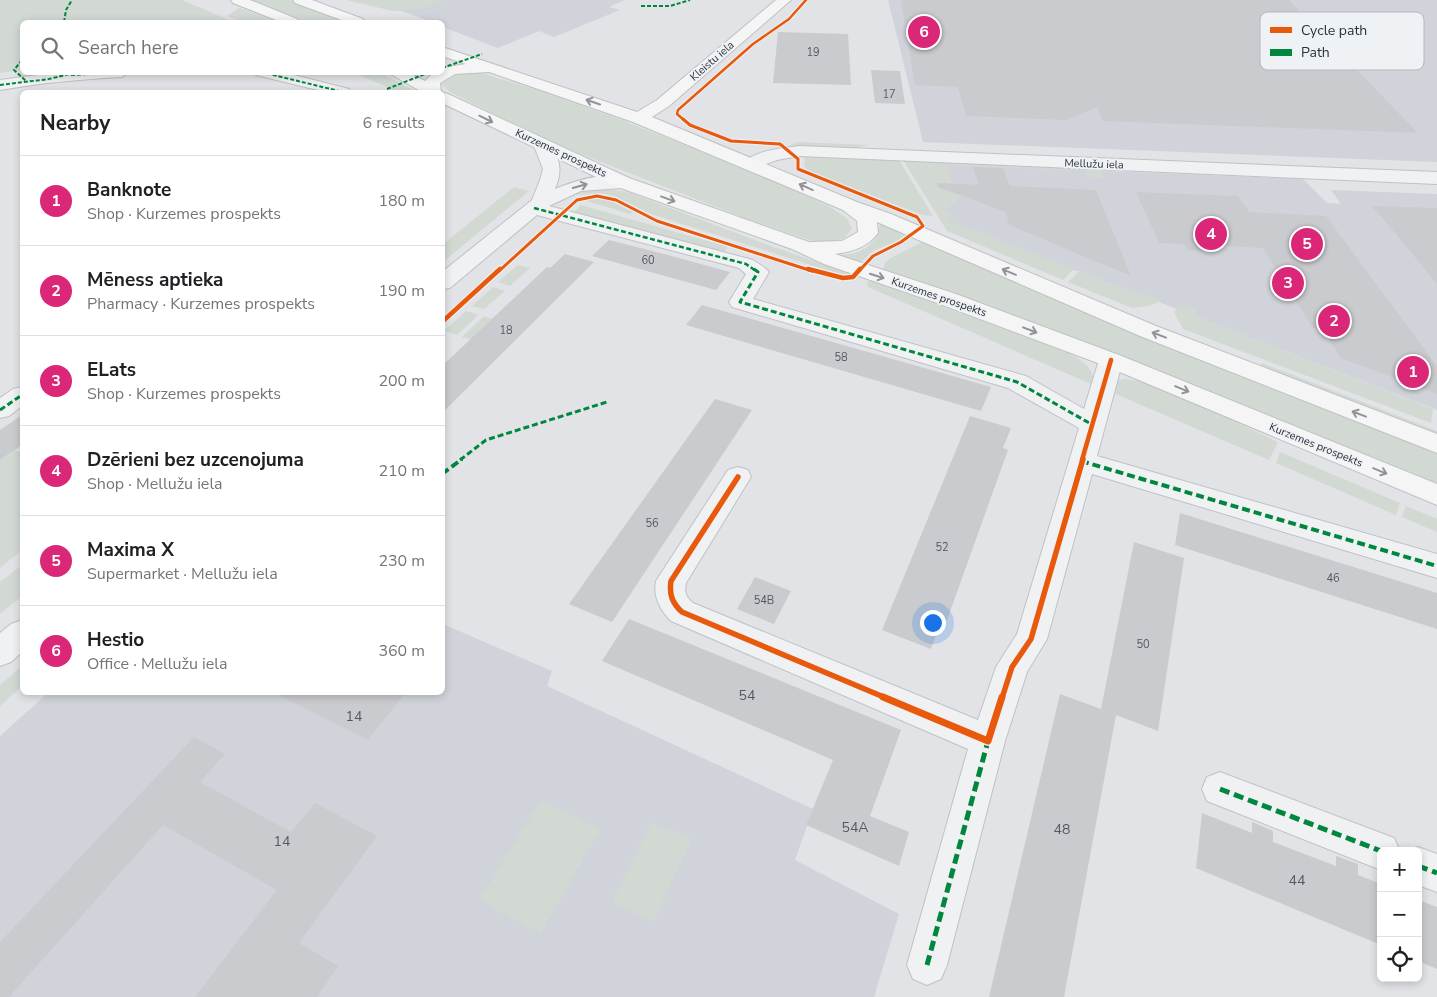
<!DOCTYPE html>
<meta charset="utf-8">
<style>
body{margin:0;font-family:"Nunito Sans",sans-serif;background:#f6f6f6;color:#202124}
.controls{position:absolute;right:15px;bottom:15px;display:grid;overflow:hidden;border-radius:8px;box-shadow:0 2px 8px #0003}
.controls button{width:45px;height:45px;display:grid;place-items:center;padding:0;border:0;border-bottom:1px solid #e0e0e0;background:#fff;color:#202124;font:25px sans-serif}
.you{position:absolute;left:932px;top:622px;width:18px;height:18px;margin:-12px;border:4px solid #fff;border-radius:50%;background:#1a73e8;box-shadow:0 0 0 8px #1a73e833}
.badge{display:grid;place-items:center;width:32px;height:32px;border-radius:50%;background:#db2777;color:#fff;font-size:16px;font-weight:700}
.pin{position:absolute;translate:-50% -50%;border:2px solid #fff;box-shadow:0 1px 5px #0006}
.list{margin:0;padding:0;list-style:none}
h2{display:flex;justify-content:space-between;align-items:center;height:65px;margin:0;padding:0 20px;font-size:21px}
h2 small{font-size:16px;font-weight:400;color:#757577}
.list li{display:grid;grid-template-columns:32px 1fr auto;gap:15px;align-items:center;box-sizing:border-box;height:90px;padding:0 20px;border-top:1px solid #e0e0e0}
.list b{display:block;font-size:19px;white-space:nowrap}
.list p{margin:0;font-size:16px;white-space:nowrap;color:#757577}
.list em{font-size:16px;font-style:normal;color:#757577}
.icon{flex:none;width:28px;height:28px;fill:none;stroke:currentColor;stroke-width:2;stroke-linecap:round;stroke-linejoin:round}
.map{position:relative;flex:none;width:1437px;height:997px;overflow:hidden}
.search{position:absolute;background:#fff;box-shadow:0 2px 8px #0003;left:20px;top:20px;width:425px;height:55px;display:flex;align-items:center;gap:12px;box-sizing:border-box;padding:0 18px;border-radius:8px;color:#757577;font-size:19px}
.panel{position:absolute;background:#fff;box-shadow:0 2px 8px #0003;left:20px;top:90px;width:425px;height:605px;border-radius:8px}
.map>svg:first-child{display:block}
</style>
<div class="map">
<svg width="1437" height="997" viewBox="0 0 1437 997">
<rect width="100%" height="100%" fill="#e1e3e6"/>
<path fill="#d0d3d9" d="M405,0H625L609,7L620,10L554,37L539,31L498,48L443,27L442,22H432L388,6Z
M888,0H1437V162L923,142Z
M914,163L1303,179L1327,203L1341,204L1331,190L1437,194V410L1079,271L1072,270L947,222Z
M443,624L552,671L547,686L813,809L795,860L899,914L874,997H0V736L48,693L442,692Z"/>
<path fill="#d2d9d2" d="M0,0H182L234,22H22V70L0,73Z
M249,0H290L347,22H303Z
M346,0H444L426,8L393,11Z
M239,8L274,20L272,22H242L227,16Z
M478,72L534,89L622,120L760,175L828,206L847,218L852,229L844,238L837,241H813L747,219L578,153L512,123L450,92L441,84L452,74Z
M355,73H381L417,92H398Z
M799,142L868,145L850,150L790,145Z
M802,156L899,160L933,216L922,215L808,170L804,166L805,159Z
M903,160L1094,169L1100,171L1105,178L1087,177L1085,171L947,165L952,184L931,183L962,196L945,210L952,215L948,220L1074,269L1063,280L947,231Z
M514,187L529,191L443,262V244Z
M604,189L628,192L768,245L851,274L842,275L651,214L612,195L598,193L574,195L586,190Z
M596,197L605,198L633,212L630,214L587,201L589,198Z
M581,205L725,246L727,248L723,254L572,214Z
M880,224L906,234L895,242L873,251L860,263L840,257V255C861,254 877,246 880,224Z
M922,242L1137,334L1437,453V485L883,271L884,264L889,259Z
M518,265L530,268L510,286L498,282Z
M1079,271L1141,295H1148L1160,301L1149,306L1132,308L1068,282Z
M870,280L1065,351C1077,357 1089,364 1094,377L1091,384L868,287L867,284Z
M493,287L505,291L484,309L472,306Z
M1184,305L1196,309L1195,316L1433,409L1431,423L1183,329L1174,312L1177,308Z
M466,311L478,315L457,335L444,331Z
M484,316L495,320L474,340L462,337Z
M1262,363L1437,431V437L1321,391L1261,365Z
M1124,379L1144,382L1198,404L1278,442L1269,460L1111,392L1115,382Z
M15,450L20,452L22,450V550L0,568V460Z
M1280,452L1400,503L1396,515L1276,463Z
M1406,506L1437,519V532L1402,517Z
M22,565V596L0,614V582Z
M22,666V686L0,706V685Z
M541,801L600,829L541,933L479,900Z
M652,822L692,839L653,922L612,902Z"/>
<path fill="#cacbce" d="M901,0H1289L1418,133L1103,121L1097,107L1067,120L966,116L958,87L915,85Z
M778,32L848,34L851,85L773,83Z
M871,70L900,71L905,104L875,103Z
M973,167L1003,168L1010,186L1096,190L1131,276L1009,225L1006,212L938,187L939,183L979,185Z
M1136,192L1238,196L1249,212L1326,216L1437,366V394L1341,358L1322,328H1313L1263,248L1213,245L1217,252L1187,250L1184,244L1159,243Z
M1372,206L1437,208V284L1396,234Z
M609,240L668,255L730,272L716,290L592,256Z
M565,254L594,262L442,413V366L547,267L550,268Z
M702,305L956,377L991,387L981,411L686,325Z
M715,399L752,410L612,622L569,604Z
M22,415V445L0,460V430Z
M970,416L1011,428L1003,448L1008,450L947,620L942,619L931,649L882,630Z
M1180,513L1437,593V629L1175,545Z
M1134,542L1184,558L1158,731L1116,715L1064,997H989L1060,694L1101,709Z
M755,577L791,591L774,624L737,609Z
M629,619L901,730L870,816L909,832L899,866L806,825L833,760L602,661Z
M272,692H406L368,740Z
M194,737L225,754L200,782L291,832L315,803L377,836L299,943L338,966L317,997H195L277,890L163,825L9,997H0V942Z
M1202,813L1252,833V822L1273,831V842L1336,866V856L1358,864V875L1381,884V945L1196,868Z
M1418,900L1437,907V969L1418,961Z"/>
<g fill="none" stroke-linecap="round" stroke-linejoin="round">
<g stroke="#c0c1c4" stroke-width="2">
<path id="minor" d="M60,72H129L122,77C81,79 41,83 0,90V80Z
M254,72H282L349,89L351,92H326L256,75Z
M543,141L549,142C560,158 563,171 555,189C576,180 605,172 629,178L631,182L629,186L622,188L581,191L549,206L753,260L765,268L769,272L753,299L1026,376L1084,409L1099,360L1103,355L1111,353L1119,355L1123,360L1097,456L1437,554V578L1092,474L1047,639L1027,672L1005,741L947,965L941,979L927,985L913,979L907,965L968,749L671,621C660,610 653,597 656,581L728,470L738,467L748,470L751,477L686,583C684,593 686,597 693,603L978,720L996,667L1017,634L1079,428L1008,388L732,307L729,302L746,274L739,268L537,215L450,288L442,289V272L532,200L540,180L543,169L534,146L537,142Z
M799,146L1437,172V184L799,156L777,160L753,169L747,168L744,164C753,150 784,148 799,146Z
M22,387V406L9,416L0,418V398L13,389Z
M22,620V652L11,662L0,666V633L11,624Z
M1220,772L1394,838L1400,851H1381V870L1207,801L1202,789L1207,777Z
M1418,847L1437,854V892L1418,885V851H1409Z"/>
</g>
<g stroke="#bec0c3" stroke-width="2">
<path id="major" d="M231,0H250L297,19L299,22H281L233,3Z
M293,0H312L363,19L365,22H347L295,3Z
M776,0H791L669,106L652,117L857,202L891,214L1156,326L1437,434V453L1140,336L877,222L878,233C868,247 852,252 835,254L956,294L1119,355L1437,484V505L1103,365L940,304L824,264L792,249L615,186L442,103V92H441L448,94L629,178L809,242L842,241L858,232L857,221L843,210L633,122L489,72L455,74L440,83L441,92H422L387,72H407L425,81L434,72H442V68L466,64L442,56V47L637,112L657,100Z"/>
</g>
<use href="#minor" fill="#f0f1f3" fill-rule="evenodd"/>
<use href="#major" fill="#f5f5f6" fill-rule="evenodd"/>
<path stroke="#00873e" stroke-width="2" stroke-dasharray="4 2" stroke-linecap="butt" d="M641,6H670L690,0
M64,22L66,10L72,0
M22,60L14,70L26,81
M442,68L482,54
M261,72L343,92
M71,75L122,72
M0,85L49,79L77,72
M387,89L430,72"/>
<path stroke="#00873e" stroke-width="2.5" stroke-dasharray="5 2.5" stroke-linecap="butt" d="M534,208L746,264L756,271"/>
<path stroke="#00873e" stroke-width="3" stroke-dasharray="6 3" stroke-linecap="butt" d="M754,269L758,272L740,302L1017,382L1091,424
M0,410L22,395
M460,460L486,440L607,402"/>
<path stroke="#00873e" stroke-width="4" stroke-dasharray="8 4" stroke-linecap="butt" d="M1081,461L1437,566
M442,474L462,459"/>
<path stroke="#00873e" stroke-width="5" stroke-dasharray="10 5" stroke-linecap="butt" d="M1220,789L1381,851
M1418,866L1437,873
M927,965L988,741"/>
<g stroke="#eff2f5" stroke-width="4.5">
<path id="cycleway-far4" d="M684,120L677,114L678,110L753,44L789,19L806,0"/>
</g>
<g stroke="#eff2f5" stroke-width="5">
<path id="cycleway-far3" d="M683,119L690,125L731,141L780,144L798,159V169L917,217L923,226L901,242L873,256L859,271
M499,271L577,200L597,196L616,200L657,221L812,271"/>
</g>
<g stroke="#eff2f5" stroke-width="7">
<path id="cycleway-far2" d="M808,269L843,278L853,277L860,269
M442,322L500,269
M1082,460L1111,360"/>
</g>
<g stroke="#eff2f5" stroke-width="9">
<path id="cycleway-far1" d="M738,477L671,581C669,594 672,603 682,612L886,698
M1002,698L1012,667L1031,639L1083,459"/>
</g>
<g stroke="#eff2f5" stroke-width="10">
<path id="cycleway" d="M883,697L988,741L1002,697"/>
</g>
<use href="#cycleway-far4" stroke="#e8590c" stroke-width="2.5"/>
<use href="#cycleway-far3" stroke="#e8590c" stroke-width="3"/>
<use href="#cycleway-far2" stroke="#e8590c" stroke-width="4.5"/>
<use href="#cycleway-far1" stroke="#e8590c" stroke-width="5.5"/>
<use href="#cycleway" stroke="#e8590c" stroke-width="7"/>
</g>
<defs><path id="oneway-shaft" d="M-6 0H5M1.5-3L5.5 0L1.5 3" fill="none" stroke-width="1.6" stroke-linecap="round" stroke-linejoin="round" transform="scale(1.25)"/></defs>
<g stroke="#90939a">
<use href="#oneway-shaft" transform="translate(593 102) rotate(-161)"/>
<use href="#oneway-shaft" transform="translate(486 119) rotate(26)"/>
<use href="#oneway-shaft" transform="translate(806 187) rotate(-156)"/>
<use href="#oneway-shaft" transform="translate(668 199) rotate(20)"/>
<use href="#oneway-shaft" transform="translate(1009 272) rotate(-157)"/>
<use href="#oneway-shaft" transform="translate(877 276) rotate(18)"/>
<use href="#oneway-shaft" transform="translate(1030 330) rotate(21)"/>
<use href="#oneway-shaft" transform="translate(1159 335) rotate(-159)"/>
<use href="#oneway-shaft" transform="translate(1182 389) rotate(22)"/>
<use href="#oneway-shaft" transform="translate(1359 414) rotate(-159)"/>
<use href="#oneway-shaft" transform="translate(1380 471) rotate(22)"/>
</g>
<use stroke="#8d9198" href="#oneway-shaft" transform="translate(580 186) rotate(-16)"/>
<g text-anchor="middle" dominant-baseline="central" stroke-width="4" stroke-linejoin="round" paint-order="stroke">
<g font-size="11" fill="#535862">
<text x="813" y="52">19</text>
<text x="889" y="94">17</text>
<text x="648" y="260">60</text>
<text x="506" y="330">18</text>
<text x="841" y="357">58</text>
<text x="652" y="523">56</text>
<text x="942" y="547">52</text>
<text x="1333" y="578">46</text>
<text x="764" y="600">54B</text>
<text x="1143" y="644">50</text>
</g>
<g font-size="11" fill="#2a313d" stroke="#eff2f5">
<text transform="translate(712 61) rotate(-41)">Kleistu iela</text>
<text transform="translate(561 153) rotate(25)">Kurzemes prospekts</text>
<text transform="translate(1094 164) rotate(2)">Mellužu iela</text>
<text transform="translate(939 297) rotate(19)">Kurzemes prospekts</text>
<text transform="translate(1316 445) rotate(22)">Kurzemes prospekts</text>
</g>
<g font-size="14" fill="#535862">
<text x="747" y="695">54</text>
<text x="354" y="716">14</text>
<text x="855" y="827">54A</text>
<text x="1062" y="829">48</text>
<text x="282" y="841">14</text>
<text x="1297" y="880">44</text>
</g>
</g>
<rect x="1260" y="12" width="164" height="58" rx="8" fill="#eff2f5" stroke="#b4b8be" stroke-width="1"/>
<rect x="1270" y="27" width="22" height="6" fill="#e8590c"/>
<rect x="1270" y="49" width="22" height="7" fill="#00873e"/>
<g font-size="14" fill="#2a313d">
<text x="1301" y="35">Cycle path</text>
<text x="1301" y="57">Path</text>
</g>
</svg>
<div class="controls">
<button>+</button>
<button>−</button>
<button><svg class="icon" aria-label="locate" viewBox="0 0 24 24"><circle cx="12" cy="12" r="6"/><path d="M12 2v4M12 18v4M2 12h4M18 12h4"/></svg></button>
</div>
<div class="you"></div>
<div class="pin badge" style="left:1413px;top:372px">1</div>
<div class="pin badge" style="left:1334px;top:321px">2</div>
<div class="pin badge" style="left:1288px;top:283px">3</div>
<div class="pin badge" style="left:1211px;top:234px">4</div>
<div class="pin badge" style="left:1307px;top:244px">5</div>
<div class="pin badge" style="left:924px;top:32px">6</div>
<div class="search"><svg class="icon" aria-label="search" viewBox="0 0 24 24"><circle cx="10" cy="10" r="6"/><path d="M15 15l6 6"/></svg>Search here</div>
<section class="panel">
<h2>Nearby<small>6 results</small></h2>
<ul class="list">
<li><span class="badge">1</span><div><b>Banknote</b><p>Shop · Kurzemes prospekts</p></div><em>180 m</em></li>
<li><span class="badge">2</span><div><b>Mēness aptieka</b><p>Pharmacy · Kurzemes prospekts</p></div><em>190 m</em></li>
<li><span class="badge">3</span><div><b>ELats</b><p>Shop · Kurzemes prospekts</p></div><em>200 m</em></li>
<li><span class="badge">4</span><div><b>Dzērieni bez uzcenojuma</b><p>Shop · Mellužu iela</p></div><em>210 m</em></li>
<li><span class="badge">5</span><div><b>Maxima X</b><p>Supermarket · Mellužu iela</p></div><em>230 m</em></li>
<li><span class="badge">6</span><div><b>Hestio</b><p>Office · Mellužu iela</p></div><em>360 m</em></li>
</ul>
</section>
</div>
